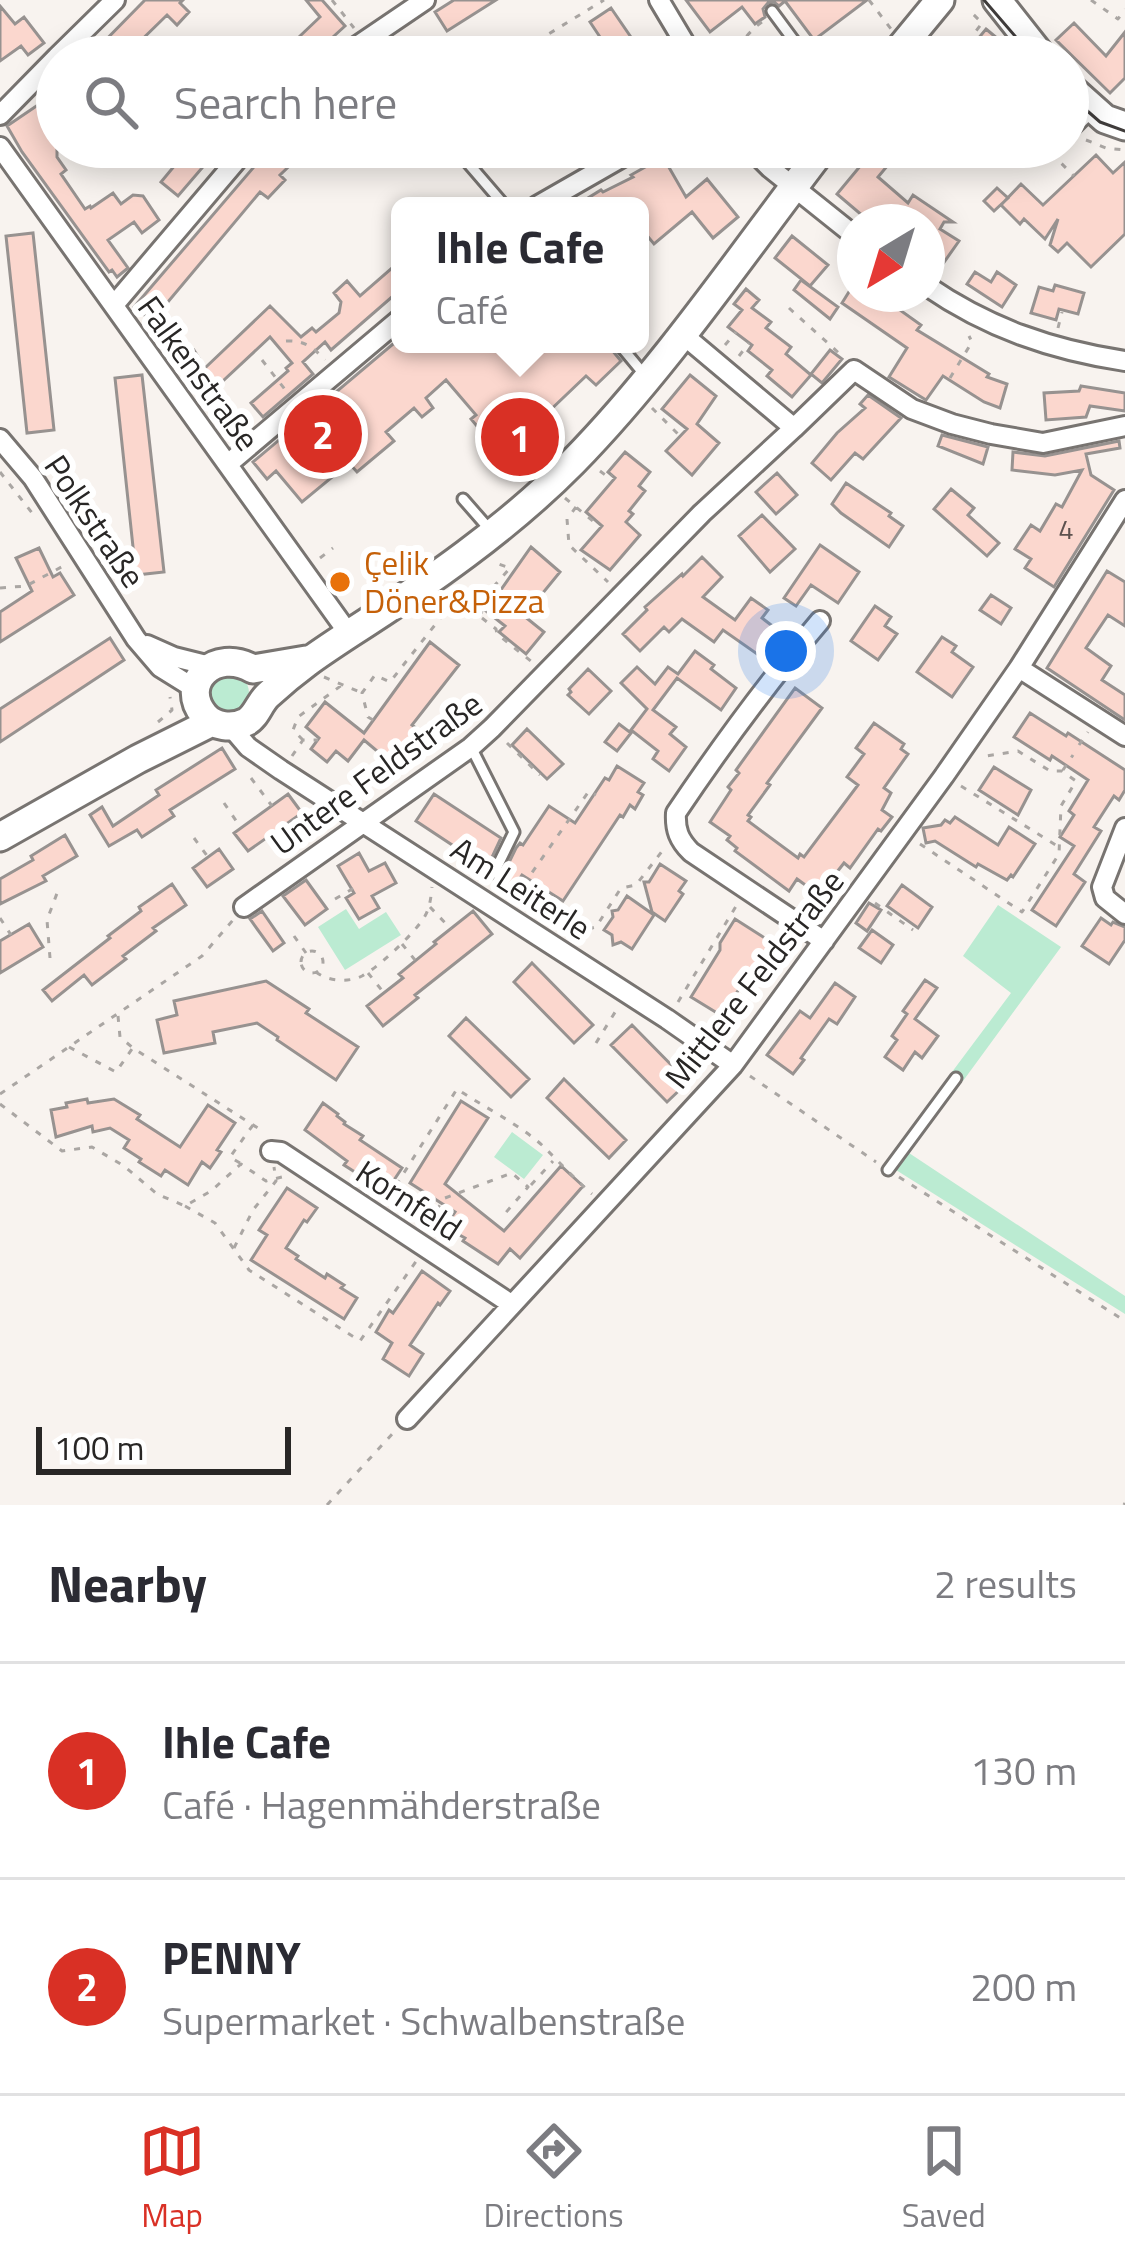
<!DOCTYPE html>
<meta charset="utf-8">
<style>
body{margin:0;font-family:"Titillium Web",sans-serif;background:#f7f7f7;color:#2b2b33}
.compass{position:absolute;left:837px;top:204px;width:108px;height:108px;border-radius:50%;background:#fff;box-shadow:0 6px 30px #0003;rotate:218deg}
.scale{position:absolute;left:36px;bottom:30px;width:255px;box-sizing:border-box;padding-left:12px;border:6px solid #282625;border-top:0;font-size:33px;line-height:42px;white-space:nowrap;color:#282625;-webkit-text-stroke:9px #fff;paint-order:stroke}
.you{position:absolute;left:786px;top:651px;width:42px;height:42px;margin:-30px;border:9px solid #fff;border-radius:50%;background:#1a73e8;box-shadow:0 0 0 18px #1a73e833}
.badge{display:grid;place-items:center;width:78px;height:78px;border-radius:50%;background:#d93025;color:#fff;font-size:39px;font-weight:700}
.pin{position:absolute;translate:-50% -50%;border:6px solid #fff;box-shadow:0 3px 12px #0006}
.popup{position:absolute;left:391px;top:197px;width:258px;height:156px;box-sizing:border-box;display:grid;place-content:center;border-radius:18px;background:#fff;filter:drop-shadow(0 3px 9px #0005);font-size:39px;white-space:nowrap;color:#7c7c81}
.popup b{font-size:45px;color:#2b2b33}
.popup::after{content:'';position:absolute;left:50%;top:100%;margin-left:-24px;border:24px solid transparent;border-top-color:#fff}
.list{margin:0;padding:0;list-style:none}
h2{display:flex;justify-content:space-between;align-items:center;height:156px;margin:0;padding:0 48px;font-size:51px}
h2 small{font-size:39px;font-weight:400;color:#7c7c81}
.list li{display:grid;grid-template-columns:78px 1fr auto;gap:36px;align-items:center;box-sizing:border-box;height:216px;padding:0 48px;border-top:3px solid #e1e1e2}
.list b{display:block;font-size:45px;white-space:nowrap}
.list p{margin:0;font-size:39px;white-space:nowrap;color:#7c7c81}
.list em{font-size:39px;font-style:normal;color:#7c7c81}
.icon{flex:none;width:66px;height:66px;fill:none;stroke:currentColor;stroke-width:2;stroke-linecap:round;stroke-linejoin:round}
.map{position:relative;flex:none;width:1125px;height:1505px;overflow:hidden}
.search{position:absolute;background:#fff;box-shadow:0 6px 30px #0003;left:36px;right:36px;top:36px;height:132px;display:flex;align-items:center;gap:30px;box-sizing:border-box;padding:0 42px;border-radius:66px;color:#7c7c81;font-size:45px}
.sheet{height:588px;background:#fff}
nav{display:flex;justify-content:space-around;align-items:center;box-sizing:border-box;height:168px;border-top:3px solid #e1e1e2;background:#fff;font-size:33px;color:#7c7c81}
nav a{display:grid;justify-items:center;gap:6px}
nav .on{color:#d93025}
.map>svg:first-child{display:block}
</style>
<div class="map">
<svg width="1125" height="1505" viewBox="0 0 1125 1505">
<rect width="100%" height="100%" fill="#f8f3ef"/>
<path fill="#bbebd2" d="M209 693a20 20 0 1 1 40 0a20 20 0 1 1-40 0Z
M998,905L1061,947L963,1081L952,1072L1011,993L963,956Z
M346,909L359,929L386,912L401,935L345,970L318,927Z
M512,1132L543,1155L524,1179L494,1157Z
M909,1153L1125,1296V1314L896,1170Z"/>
<path fill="#fbd7ce" stroke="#979290" stroke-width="3" d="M145,0H183L180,3L189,12L177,25L167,15L124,57H89Z
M306,0H322L345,26L311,57H278L320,17Z
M454,0H496L447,31L435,12Z
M686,0H867L814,40L785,1L779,6L774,2L768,3L763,9L765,17L755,24L742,7L710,32Z
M0,6L15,24L24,17L44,43L28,55L21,46L0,61Z
M611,8L637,46L635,47L641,57H577L602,40L590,22Z
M1074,23L1106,56L1125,32V78L1110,93L1056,40Z
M986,29L1004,44L1003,46L1017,57H963Z
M57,92V157L66,170L61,174L85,209L90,206L91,208L113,193L121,204L133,195L143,196L159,220L142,233L134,222L108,240L128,268L117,277L112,270L109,272L22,152L7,126Z
M190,147H220L178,196L161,182Z
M271,147H309L280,175L285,180L268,198L260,192L152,321L134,307Z
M876,147H903L878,177L908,203L913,195L953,222H944L940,229L959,241L940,268L927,260V222H859L863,216L837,194Z
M1096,155L1113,173L1125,162V234L1091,267L1067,243L1058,252L1050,245L1058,219L1045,239L1024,219L1020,224L1001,205L1021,184L1043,205Z
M663,157L686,197L707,179L738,217L713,238L692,212L654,244L640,227V206H575L601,190L603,192L633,177L631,175Z
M997,188L1008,198L994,211L984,201Z
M33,233L54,430L27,433L6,236Z
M792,236L828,265L810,286L775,258Z
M400,261V290L331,350L325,342L303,362L313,374L263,417L251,403L288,371L286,368L292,363L270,337L209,394L185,369L183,371L177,362L174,364L155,337L166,328L173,337L178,334L191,352L194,350L205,368L270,306L301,337L312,328L316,332L339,313L341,302L334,293L347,281L360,296Z
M975,272L991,282L997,272L1016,285L1002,307L967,284Z
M801,280L838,307L830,319L794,290Z
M1055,285L1084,293L1078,314L1059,309L1056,320L1031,313L1039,287L1053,291Z
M852,287L855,294H864L882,306L886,300L921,325L917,330L989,374L987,377L1007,384L1000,408L984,402L943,376L926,400L889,377L907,348L842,303Z
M746,289L759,300L752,308L771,322L766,328L791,347L786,354L811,375L792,397L767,376L772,370L748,351L752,345L728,327L742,310L734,304Z
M393,344H607L621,361L596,385L586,376L542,418L546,422L510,453L502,444L496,449L471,419L476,415L446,380L426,398L433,408L422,417L414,408L386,432L394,441L357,472L349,463L302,502L276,471L267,479L253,462Z
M830,350L842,359L822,383L811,374Z
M142,375L164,572L136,575L115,378Z
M690,375L716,396L697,424L719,443L692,475L666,451L687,429L662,409Z
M1081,386L1125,393V411L1090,406L1086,417L1046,420L1044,393L1079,391Z
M868,395L901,418L863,459L855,453L831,480L812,463L837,433L865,408L860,404Z
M942,435L988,447L983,464L938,446Z
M1119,441L1120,448L1086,454L1091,475L1114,490L1054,587L1025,568L1031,559L1015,549L1031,525L1040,531L1056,504L1062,507L1082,470L1055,475L1012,470L1013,452L1045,456Z
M625,452L650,472L639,486L645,491L629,511L633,514L626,522L640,535L610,570L581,550L602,526L586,512L615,478L608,472Z
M777,473L797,495L776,514L756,492Z
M846,483L891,513L889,516L903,526L889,547L841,513L832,504Z
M951,489L974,508L968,515L999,543L987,556L934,509Z
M762,515L795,549L770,572L739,536Z
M820,545L859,572L838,603L811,585L796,606L784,598Z
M531,547L560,572L524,616L544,632L526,654L499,632L505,626L486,611Z
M39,548L53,577L60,573L74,595L0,642V612L32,591L16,558Z
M702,557L722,577L703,597L735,620L751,598L768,610L762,618L779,631L760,656L723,630L714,642L682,619L669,632L664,627L640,651L623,634L647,610L645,607L682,574L683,576Z
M1107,571L1125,582V626L1108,615L1086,648L1111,666L1102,680L1125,695V720L1047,668Z
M991,595L1011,608L1001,624L980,610Z
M875,606L891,617L885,626L897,634L878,660L851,641Z
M942,637L956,646L952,652L973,667L952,697L917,672Z
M110,638L124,660L0,742V709Z
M430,642L459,665L412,725L417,729L390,762L364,740L348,761L336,751L327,762L311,749L319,738L306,727L325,702L364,733Z
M695,651L714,665L711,669L736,688L721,710L677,678L653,710L676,727L670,734L686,747L669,771L653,759L658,751L631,730L647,709L621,683L637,667L655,684L668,667L678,674Z
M588,669L611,691L589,714L568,695L571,692L569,689Z
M795,688L822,708L767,783L770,785L748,815L751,817L748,821L798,858L800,854L804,857L858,785L847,777L864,754L856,748L874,723L904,744L901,749L908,754L884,788L891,793L882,810L892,817L881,831L878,829L850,868L844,863L819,895L797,879L789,891L735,851L737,848L727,840L730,836L710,822L731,790L728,787L739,773L736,770Z
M1030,713L1066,736L1068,733L1125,770V790L1119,800L1114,796L1094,827L1101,831L1074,874L1085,882L1056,926L1032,910L1074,846L1060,837L1074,815L1069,811L1088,780L1052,756L1050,760L1014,737Z
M619,724L631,733L617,751L605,742Z
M527,729L563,764L547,779L512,745Z
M222,748L235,769L170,810L174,816L142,837L137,830L109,846L90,815L102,807L113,826L159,795L156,790Z
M617,766L644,783L638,792L643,795L635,809L630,805L623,817L620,815L563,901L522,875L510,893L494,884L502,877L516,848L520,843L523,845L549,806L575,823L605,778L609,780Z
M994,767L1031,790L1018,815L979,790Z
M288,794L302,813L248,851L234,833Z
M434,794L501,838L487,868L416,821Z
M955,817L998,845L1009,827L1035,844L1013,877L1011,875L1007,880L978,864L976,867L935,841L926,843L923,828L941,825L945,820L950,823Z
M65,835L77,856L43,876L46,881L0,904V879L33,860L31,856Z
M219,849L233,869L207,887L193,868Z
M359,853L369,871L385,863L396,883L372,896L379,908L359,919L346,898L354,893L338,866Z
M660,864L686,881L679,891L683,894L665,921L652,912L644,882H649Z
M306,880L327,909L305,925L283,896Z
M172,884L186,905L153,928L156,931L123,956L126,959L92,985L84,975L52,1001L43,990L110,938L108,936L141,911L139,907Z
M902,885L932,907L918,928L887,906Z
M627,896L654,915L632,949L621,942L613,945L612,935L604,930L613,917L612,911L618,910Z
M869,903L881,910L867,931L856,923Z
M262,911L284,943L273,951L250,919Z
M473,911L492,934L415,995L418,998L383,1026L367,1006L403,978L399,974L436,944L434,942Z
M1101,918L1111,925L1113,922L1125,927V940L1109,964L1082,946Z
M735,919L774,944L761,967L759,965L748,979L746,978L722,1016L691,997L720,950V943Z
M29,924L43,947L0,973V941Z
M872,930L893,945L881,963L859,948Z
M532,963L593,1025L574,1043L514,982Z
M925,980L937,988L915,1019L938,1036L922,1058L915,1052L903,1070L885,1057L897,1040L892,1036L907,1014L903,1011Z
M266,981L309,1009L306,1013L358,1047L336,1080L277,1040L278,1037L257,1023L213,1032L215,1043L164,1053L157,1020L177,1015L174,1001Z
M835,983L855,997L837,1024L829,1019L801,1058L804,1060L793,1074L767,1055L800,1011L810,1018Z
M466,1018L529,1079L511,1097L449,1036Z
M632,1025L688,1082L667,1102L611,1045Z
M564,1079L626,1140L609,1158L547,1098Z
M87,1099L88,1103L114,1099L140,1115L137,1119L180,1147L208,1105L235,1123L217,1150L221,1152L210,1168L202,1162L188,1185L165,1170L161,1176L139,1162L141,1159L124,1148L129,1140L110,1128L93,1132L92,1126L56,1137L51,1110L67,1107L66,1103Z
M461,1101L488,1118L445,1184L504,1231L561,1166L583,1186L520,1258L510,1249L498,1264L463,1241L465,1238L445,1227L455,1212L410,1183Z
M323,1103L338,1114L337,1116L345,1122L344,1124L363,1136L360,1140L402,1168L386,1192L344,1165L347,1161L305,1130Z
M287,1188L317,1208L307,1222L304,1220L286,1248L298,1256L296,1259L325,1278L327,1274L344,1285L341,1288L357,1298L344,1319L251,1260L267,1235L259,1230Z
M422,1271L450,1291L440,1305L438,1303L410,1345L423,1354L409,1376L383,1359L392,1343L376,1332L389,1310L393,1313Z"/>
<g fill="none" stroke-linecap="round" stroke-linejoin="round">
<g stroke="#787471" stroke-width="15">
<path id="lane" d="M772,11L806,57
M1073,131L1091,113
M462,156L505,206
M619,344L643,373
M463,499L491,531
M471,747L514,832L494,873
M888,1170L956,1078"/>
</g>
<g stroke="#787471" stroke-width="24">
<path id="street" d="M659,0L693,57
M57,57L115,0
M341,57L425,0
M0,115L57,57
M0,147L349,634
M749,147L770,168L855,236
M537,206L640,147
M927,286C988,328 1052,350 1125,361
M114,305L248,147
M794,428L854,370L912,409L952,424L991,434L1043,443L1125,426
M0,439L33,478L136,639L160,667L197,690
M228,464L400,319
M820,621C768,682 721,746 676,813C675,830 679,840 691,852L824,941
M147,645L174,657L210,666
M1019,668L1125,736
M231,727L248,747L281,770L667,1019L733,1065
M1125,828L1102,887L1105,898L1125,914
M244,907L471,747L492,728L702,513L794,428L681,333
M271,1151L281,1152L511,1304
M407,1419L733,1065L944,776L1019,668L1125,500"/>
</g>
<g stroke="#787471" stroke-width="33">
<path id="secondary" d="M997,0L1042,57
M893,57L940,0
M1068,86L1105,119L1125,126
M306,660L253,669C215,647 178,683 204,715C214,727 232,729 246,722C257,716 259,703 268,695C296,669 317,655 349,634C427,584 508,528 573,462C665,368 744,251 824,147
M0,837L138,759L212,722"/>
</g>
<path stroke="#aaa6a3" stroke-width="3" stroke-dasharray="6 9" stroke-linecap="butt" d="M332,0L354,28
M869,0L891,29
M1091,0L1118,19L1125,9
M511,57L604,0
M725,57C741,47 746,33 762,22
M934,57L945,44L961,51L982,23L971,12
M1086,140L1106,148L1125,150
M1051,153L1074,176
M789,308L841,355
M1058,328L1062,312
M286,341C304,340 313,347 325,360
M725,345L736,332
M739,356L749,343
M262,360L287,392
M950,378L972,342L969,336
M652,408L680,436
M600,471L609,478L612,475
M0,472L36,518
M565,498L594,522L596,520
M576,507L567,519L569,545L608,582
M320,558L333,548
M0,588L26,586L67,564
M482,618L496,629L497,634L532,662
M324,677L360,692
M373,720L368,717L362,693L375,675L390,682L442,616L480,617L488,593L510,568L493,562
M158,722L172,710L170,697
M303,740L293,730L298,717L342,685
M507,743L540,775
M1079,745L1088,732
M292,756L303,740H318
M1063,770L1073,755
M251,778L272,806
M961,786L1059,847
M224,803L241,828
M194,838L208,857
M920,844L1022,912L1059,854L1061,806L1076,781L1062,771H1050L1018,751L980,757
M515,897L589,791L596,795
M335,899L354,888
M875,903L913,930
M430,907L451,929
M0,918L11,935
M294,936L306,953
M578,939L584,930L596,927L621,888L636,885L663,850
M402,944L415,960
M301 962a11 11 0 1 1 22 0a11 11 0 1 1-22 0Z
M50,958L47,920L59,888
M316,972C327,981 348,983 362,976C379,967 416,932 425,916C430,907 431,897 432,887
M368,973L384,993
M678,1002L738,903
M118,1016L120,1037L133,1048L264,1132
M596,1043L617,1009
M69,1047L116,1072L132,1049
M750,1076L876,1162
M0,1094L202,956L233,920
M0,1104L62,1151L92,1147L124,1166L157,1194L185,1206L211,1191L241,1164L266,1181L286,1176
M240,1163L230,1157L253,1125
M899,1177L1125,1321
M531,1185L553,1161
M393,1192L431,1216
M388,1198L457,1089C482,1106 524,1127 545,1148C560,1163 576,1180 592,1194
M185,1206L215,1223L249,1270L360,1341L417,1260
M435,1232L441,1222L432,1217L445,1198L512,1173L528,1187L502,1217
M234,1248L253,1210L276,1181L274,1167
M327,1505L395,1431
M1124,1505L1125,1503"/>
<use href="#lane" stroke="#fff" stroke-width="9"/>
<use href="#street" stroke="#fff" stroke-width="18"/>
<use href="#secondary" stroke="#fff" stroke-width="27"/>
<path stroke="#3f3c3b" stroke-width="3" d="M984,0L1033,57
M1068,94L1100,122L1125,131"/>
</g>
<circle fill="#e8710a" stroke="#fff" stroke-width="4.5" cx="340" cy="582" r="12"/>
<g text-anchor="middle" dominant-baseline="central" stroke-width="12" stroke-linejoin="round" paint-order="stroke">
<g font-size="27" fill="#5d524f">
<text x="1066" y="528">4</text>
</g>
<g font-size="33" fill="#282625" stroke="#fff">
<text transform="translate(199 373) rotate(54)">Falkenstraße</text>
<text transform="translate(95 521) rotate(56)">Polkstraße</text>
<text transform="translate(376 773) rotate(-36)">Untere Feldstraße</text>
<text transform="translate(521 888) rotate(33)">Am Leiterle</text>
<text transform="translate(754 979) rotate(-52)">Mittlere Feldstraße</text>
<text transform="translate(409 1200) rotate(33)">Kornfeld</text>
</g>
<g font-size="33" fill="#c56008" stroke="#fff" text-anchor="start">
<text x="364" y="563">Çelik<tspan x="364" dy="38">Döner&amp;Pizza</tspan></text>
</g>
</g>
</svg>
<svg class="compass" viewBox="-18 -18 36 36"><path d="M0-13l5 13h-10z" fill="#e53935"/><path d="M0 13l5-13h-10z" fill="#7c7c81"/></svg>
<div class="scale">100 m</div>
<div class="you"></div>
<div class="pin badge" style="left:520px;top:437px">1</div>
<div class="popup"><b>Ihle Cafe</b>Café</div>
<div class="pin badge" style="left:323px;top:434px">2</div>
<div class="search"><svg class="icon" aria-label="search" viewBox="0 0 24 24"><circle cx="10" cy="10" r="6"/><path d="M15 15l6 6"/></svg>Search here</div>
</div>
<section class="sheet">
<h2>Nearby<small>2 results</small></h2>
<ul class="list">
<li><span class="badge">1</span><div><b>Ihle Cafe</b><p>Café · Hagenmähderstraße</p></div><em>130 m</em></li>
<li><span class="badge">2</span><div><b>PENNY</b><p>Supermarket · Schwalbenstraße</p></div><em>200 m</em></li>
</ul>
</section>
<nav>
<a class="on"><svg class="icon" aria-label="map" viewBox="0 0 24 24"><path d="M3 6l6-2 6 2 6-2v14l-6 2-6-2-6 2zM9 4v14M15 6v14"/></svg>Map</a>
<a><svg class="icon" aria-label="directions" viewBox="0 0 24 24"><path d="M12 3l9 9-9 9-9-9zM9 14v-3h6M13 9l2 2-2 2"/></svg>Directions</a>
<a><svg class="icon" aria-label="saved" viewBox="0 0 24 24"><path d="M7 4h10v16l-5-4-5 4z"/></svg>Saved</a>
</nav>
